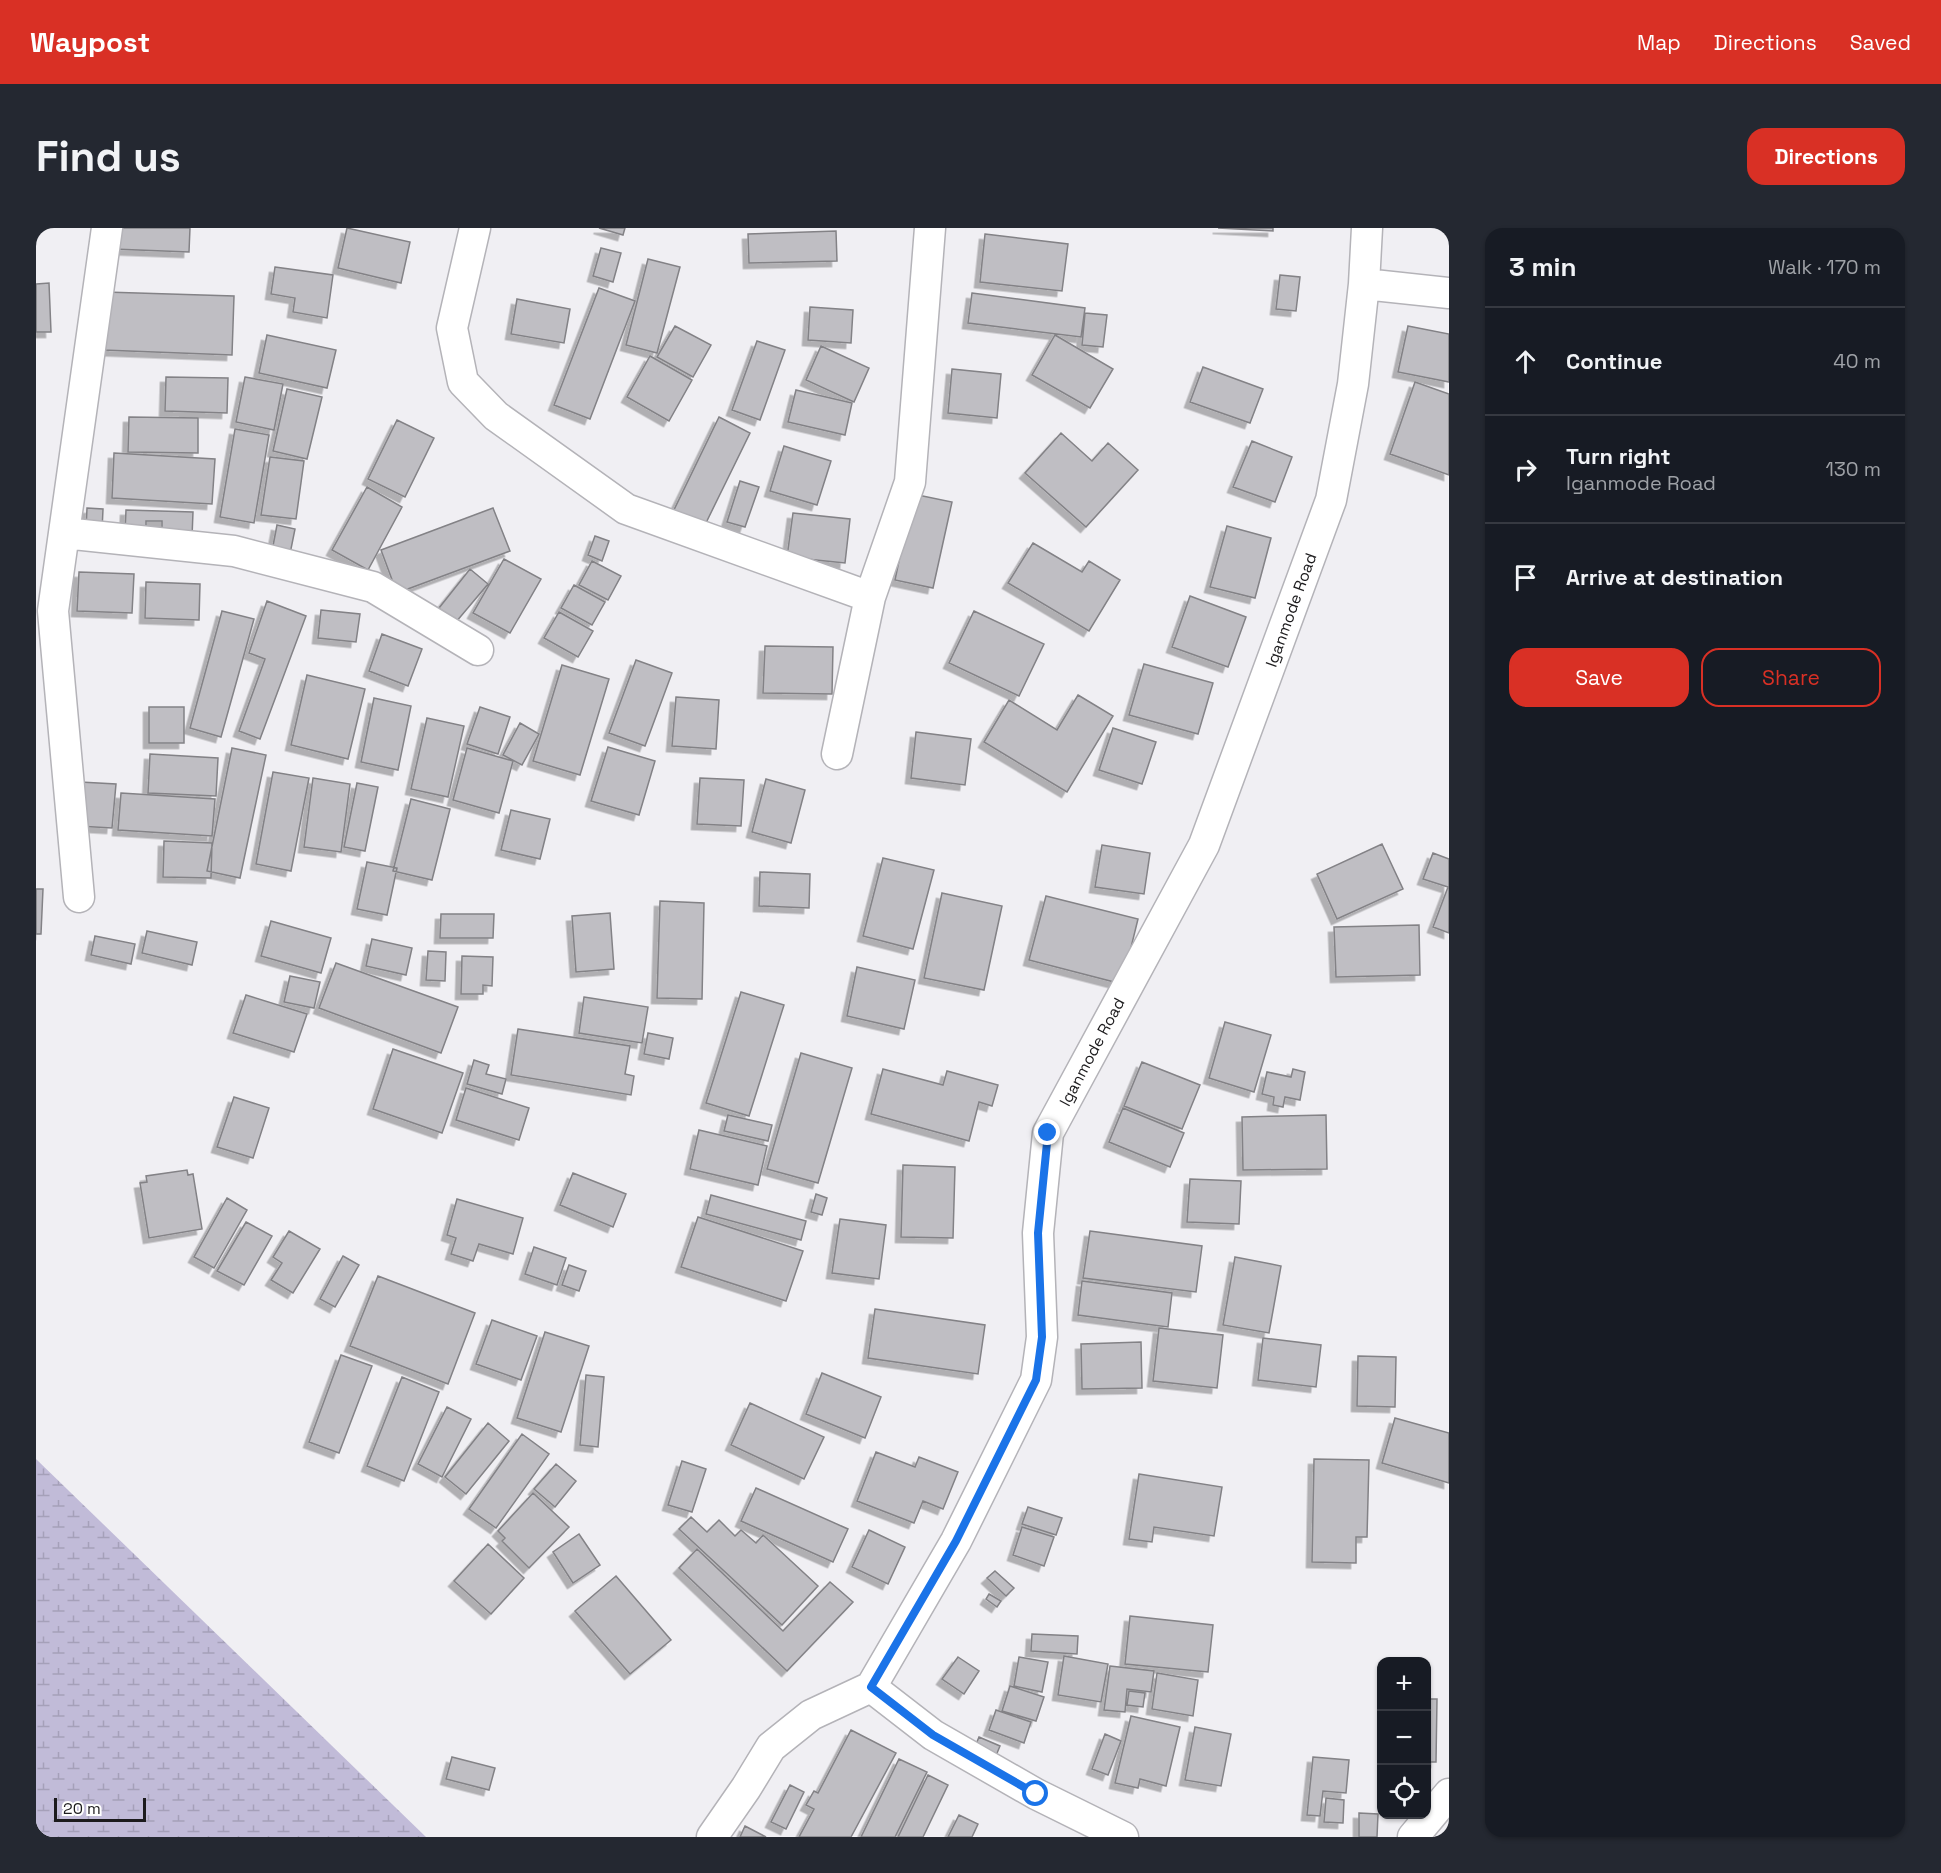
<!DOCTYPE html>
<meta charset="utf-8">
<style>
body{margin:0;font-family:"Space Grotesk",sans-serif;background:#242831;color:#f1f3f6}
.controls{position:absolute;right:18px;bottom:18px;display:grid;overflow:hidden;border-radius:12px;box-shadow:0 2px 4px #0004}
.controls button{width:54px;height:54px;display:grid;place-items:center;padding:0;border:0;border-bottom:2px solid #363941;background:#171b24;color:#f1f3f6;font:30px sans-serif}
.scale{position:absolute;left:18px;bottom:15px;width:92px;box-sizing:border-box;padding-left:6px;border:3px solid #1c1b1d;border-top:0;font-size:16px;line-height:21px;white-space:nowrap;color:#1c1b1d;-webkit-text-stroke:4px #fff;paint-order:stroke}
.stop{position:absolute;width:18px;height:18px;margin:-14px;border:4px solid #1a73e8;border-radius:50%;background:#fff}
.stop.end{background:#1a73e8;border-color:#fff;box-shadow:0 2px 6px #0008}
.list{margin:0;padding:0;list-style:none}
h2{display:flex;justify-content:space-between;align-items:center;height:78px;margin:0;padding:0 24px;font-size:26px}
h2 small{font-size:20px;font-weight:400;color:#9ea1a6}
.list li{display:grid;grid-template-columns:39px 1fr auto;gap:18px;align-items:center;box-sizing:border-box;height:108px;padding:0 24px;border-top:2px solid #363941}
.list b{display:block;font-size:22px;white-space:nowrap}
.list p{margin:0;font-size:20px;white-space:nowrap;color:#9ea1a6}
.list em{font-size:20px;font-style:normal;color:#9ea1a6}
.actions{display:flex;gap:12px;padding:18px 24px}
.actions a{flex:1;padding:14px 0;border:2px solid #d93025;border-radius:18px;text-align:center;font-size:21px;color:#d93025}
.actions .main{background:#d93025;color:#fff}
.icon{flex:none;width:33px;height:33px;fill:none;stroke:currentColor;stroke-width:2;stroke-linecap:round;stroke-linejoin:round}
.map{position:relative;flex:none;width:1413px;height:1609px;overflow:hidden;border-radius:18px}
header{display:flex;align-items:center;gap:36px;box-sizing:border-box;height:84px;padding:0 30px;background:#d93025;color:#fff}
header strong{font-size:28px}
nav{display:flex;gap:33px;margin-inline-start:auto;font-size:21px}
.intro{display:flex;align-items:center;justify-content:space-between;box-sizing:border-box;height:144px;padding:0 36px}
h1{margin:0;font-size:42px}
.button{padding:15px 27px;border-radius:18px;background:#d93025;color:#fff;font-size:21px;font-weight:700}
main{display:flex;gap:36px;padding:0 36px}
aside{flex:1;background:#171b24;border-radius:18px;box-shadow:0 2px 4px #0004}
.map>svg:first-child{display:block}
</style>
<header>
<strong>Waypost</strong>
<nav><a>Map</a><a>Directions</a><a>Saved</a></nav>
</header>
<div class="intro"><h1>Find us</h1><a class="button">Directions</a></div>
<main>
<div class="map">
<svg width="1413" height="1609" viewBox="0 0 1413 1609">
<defs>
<pattern id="wetland-marsh" width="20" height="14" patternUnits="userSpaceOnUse" patternTransform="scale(1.5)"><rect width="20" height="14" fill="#c1bbd8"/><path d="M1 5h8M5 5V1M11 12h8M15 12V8" fill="none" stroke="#a5a0b9"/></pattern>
<filter id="shadow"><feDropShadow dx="-5.5" dy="5.5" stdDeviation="0" flood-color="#0004"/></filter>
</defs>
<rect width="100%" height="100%" fill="#f0eff3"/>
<path fill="url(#wetland-marsh)" d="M0,1231L390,1609H0Z"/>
<path fill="#bfbec3" stroke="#838286" stroke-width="1.5" filter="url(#shadow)" d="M78,0H154L153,24L77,21Z
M311,0L374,14L365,55L302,40Z
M563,0H589L587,7Z
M1182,0H1237V3Z
M800,3L801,33L713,35L712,6Z
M949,6L1032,16L1026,63L944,54Z
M565,20L585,25L577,54L557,48Z
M612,31L644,39L621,125L590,117Z
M239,39L297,47L291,90L257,84L259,70L235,66Z
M1244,47L1264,49L1260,83L1240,81Z
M13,55L15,104H0V56Z
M563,60L599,73L554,191L518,177Z
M69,64L198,68L196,127L67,122Z
M936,65L1049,80L1045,109L932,95Z
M481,71L534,81L528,115L475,106Z
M774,79L817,82L815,115L772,112Z
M1049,85L1071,87L1067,119L1046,117Z
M639,98L675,117L657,149L621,129Z
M1372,98L1413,106V154L1362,144Z
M231,107L300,122L291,160L223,145Z
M1019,107L1077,141L1054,180L996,147Z
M721,113L749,122L724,192L696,182Z
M785,118L833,140L818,174L770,152Z
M614,128L656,152L633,193L591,169Z
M1167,139L1227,161L1214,195L1154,174Z
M916,141L965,146L961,190L912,185Z
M130,149L192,150L191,185L129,183Z
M209,149L247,156L238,202L200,194Z
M1379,154L1413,166V247L1354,226Z
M251,161L286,169L271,231L237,223Z
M760,162L816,175L809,207L752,194Z
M93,189L162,190V225L92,224Z
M683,189L714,205L666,303L635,288Z
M361,192L398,210L369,269L332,251Z
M199,201L233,207L218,295L184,289Z
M1025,205L1056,233L1072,215L1102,242L1050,299L989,245Z
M1216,213L1256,229L1239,274L1197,259Z
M748,218L795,233L781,277L734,263Z
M78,225L179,231L176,276L76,270Z
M234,229L268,233L260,291L225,287Z
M704,253L723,259L709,299L691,294Z
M331,259L366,279L332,342L296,322Z
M877,266L916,274L897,360L859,352Z
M51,280L67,281L66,303L50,302Z
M457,280L474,323L361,365L345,322Z
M90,282L157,284L156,309L126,308V293H110V304H89Z
M757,285L814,291L809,335L751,329Z
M241,297L259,301L254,326L236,323Z
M1191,298L1235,310L1219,370L1174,359Z
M559,308L573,313L566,333L552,327Z
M997,315L1046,344L1053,333L1084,352L1053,403L972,355Z
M468,331L505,351L474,405L437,385Z
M556,333L585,348L572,372L543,357Z
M434,341L452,356L420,394L403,380Z
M43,344L98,346L96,385L41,383Z
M110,354L164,356L163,392L109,390Z
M538,357L569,374L556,397L525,380Z
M1154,368L1210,389L1192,439L1136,419Z
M231,373L270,388L224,511L203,503L229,431L213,425Z
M285,382L324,386L320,414L282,410Z
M186,383L218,391L185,509L154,500Z
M938,383L1008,416L983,468L913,435Z
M523,384L557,403L542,429L508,410Z
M346,406L386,421L372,458L333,443Z
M729,418L797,419L796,466L727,465Z
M600,432L636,445L609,518L573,505Z
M1108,436L1177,455L1162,506L1093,487Z
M526,437L573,451L544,547L497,533Z
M271,447L329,461L312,531L255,517Z
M1042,467L1077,488L1031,564L948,514L973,472L1021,502Z
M640,469L683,472L680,521L636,518Z
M338,470L375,478L362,542L325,534Z
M113,479H148V515H113Z
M444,479L474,489L462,526L431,516Z
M391,490L428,498L412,569L375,561Z
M484,495L503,506L486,537L467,527Z
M1077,500L1120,514L1106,556L1063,542Z
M880,504L935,511L929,557L875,550Z
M572,519L619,533L603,587L555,573Z
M196,520L230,527L204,650L171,643Z
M431,520L477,533L463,585L417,572Z
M114,526L182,530L180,568L112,565Z
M237,544L273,550L255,643L220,636Z
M277,550L314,556L305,624L268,619Z
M664,550L708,552L705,598L661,596Z
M730,551L769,562L755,615L716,604Z
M44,554L80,556L76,600L42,598Z
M321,555L342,559L329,623L308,619Z
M85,565L179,571L176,608L82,602Z
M375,571L414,581L396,652L357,643Z
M475,582L514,591L504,631L465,622Z
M128,613L176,615L175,650L127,649Z
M1346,616L1367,661L1301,691L1281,646Z
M1066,617L1114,625L1108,666L1059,659Z
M1397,625L1413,631V705L1397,699L1412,659L1387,651Z
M847,630L898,642L877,721L827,708Z
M331,634L361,640L351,687L321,681Z
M724,644L774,646L773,680L723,678Z
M0,661H7L5,706H0Z
M906,665L966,678L948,762L888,750Z
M1010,668L1102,691L1086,756L993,732Z
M624,673L668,675L666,771L621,770Z
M574,685L578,741L540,744L536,688Z
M405,686H458L457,710H404Z
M235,693L295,710L285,745L225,728Z
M1383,697L1384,747L1300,749L1298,699Z
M111,703L161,714L156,737L106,725Z
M59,708L99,716L95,736L55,727Z
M336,711L376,720L370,747L330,738Z
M392,723L410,724L409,753L390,752Z
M426,728L457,729L456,758L447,757V766H425Z
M300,735L422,779L405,825L283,780Z
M821,739L879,752L868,801L811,788Z
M254,748L284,754L278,780L248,774Z
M705,764L748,777L713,888L670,875Z
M210,767L271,786L258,824L197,805Z
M548,769L612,779L606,815L543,805Z
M1189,794L1235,807L1218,864L1173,850Z
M482,801L594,818L589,846L598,848L595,867L475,847Z
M612,805L637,810L633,831L608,826Z
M357,821L427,845L406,905L337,881Z
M765,825L816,840L782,955L731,941Z
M438,832L453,837L450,846L470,851L466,866L431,856Z
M1106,834L1164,857L1146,901L1088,878Z
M847,841L907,857L911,843L962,857L956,878L943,874L933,913L835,886Z
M1257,841L1269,844L1264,872L1249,869L1247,879L1237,877L1238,869L1226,866L1231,844L1255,849Z
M430,860L493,880L483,912L420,892Z
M198,869L233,880L217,930L181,919Z
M1087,880L1148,905L1134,939L1073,914Z
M692,887L736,897L732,913L688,903Z
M1290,887L1291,941L1207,942L1206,889Z
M663,902L731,918L722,957L654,941Z
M867,937L919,939L917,1010L865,1009Z
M151,942L152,947L157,946L166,1001L113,1010L104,955L111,954L110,948Z
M537,945L590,966L577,999L524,977Z
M1154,951L1205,953L1203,996L1151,994Z
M780,966L791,970L786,987L775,984Z
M675,967L770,993L765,1012L670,986Z
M191,970L211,982L178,1040L158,1029Z
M421,971L487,990L477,1026L443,1016L437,1033L415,1026L420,1010L411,1007Z
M662,989L767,1023L750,1073L645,1039Z
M804,991L850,997L843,1051L796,1045Z
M210,994L236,1008L208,1057L181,1043Z
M253,1003L284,1021L257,1065L235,1052L246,1035L237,1029Z
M1054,1003L1166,1018L1160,1064L1047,1050Z
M498,1019L530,1030L521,1057L489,1046Z
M307,1028L323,1037L299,1079L284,1071Z
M1199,1029L1245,1038L1233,1105L1187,1097Z
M533,1037L550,1043L543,1063L526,1057Z
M342,1048L439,1085L412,1156L314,1118Z
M1046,1053L1136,1065L1132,1099L1042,1087Z
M839,1081L949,1097L942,1146L832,1130Z
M456,1092L501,1108L485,1152L440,1136Z
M1123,1100L1187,1107L1181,1160L1117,1153Z
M509,1104L553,1118L525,1204L481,1190Z
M1227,1110L1285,1117L1280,1159L1222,1152Z
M1105,1114L1106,1160L1046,1161L1045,1116Z
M305,1127L336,1138L303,1225L273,1214Z
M1322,1128L1360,1129L1359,1179L1321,1178Z
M786,1145L845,1169L829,1210L770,1186Z
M550,1147L568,1149L562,1219L544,1217Z
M366,1149L403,1164L368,1253L331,1238Z
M714,1175L788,1209L768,1251L695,1217Z
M411,1179L435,1191L406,1249L382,1236Z
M1359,1190L1413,1205V1255L1346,1235Z
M452,1195L473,1213L430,1266L409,1249Z
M486,1206L513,1226L460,1300L433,1281Z
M840,1224L879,1239L883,1229L922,1244L907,1281L887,1273L878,1295L821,1273Z
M1278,1231L1333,1232L1331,1309H1320V1335L1276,1334Z
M646,1233L670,1241L656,1284L632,1277Z
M520,1236L540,1253L519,1279L498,1261Z
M1103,1246L1186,1259L1178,1308L1118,1299L1116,1314L1093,1311Z
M720,1260L812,1301L797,1334L705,1293Z
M497,1265L533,1299L493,1340L466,1313L469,1310L462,1303Z
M992,1279L1026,1290L1020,1307L986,1296Z
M655,1289L671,1304L683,1292L699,1308L705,1302L720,1315L727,1307L782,1358L746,1397L643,1301Z
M986,1299L1018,1309L1008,1338L977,1327Z
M833,1302L869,1319L852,1356L816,1339Z
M543,1306L564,1337L537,1355L517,1324Z
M452,1316L488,1350L455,1386L418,1353Z
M661,1321L747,1403L794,1354L817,1374L751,1443L643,1340Z
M959,1343L978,1360L970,1368L951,1350Z
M580,1348L635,1412L594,1446L539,1383Z
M953,1366L965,1373L961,1379L950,1371Z
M1094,1388L1177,1397L1172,1444L1089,1436Z
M996,1406L1042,1408L1041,1426L995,1423Z
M1028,1428L1072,1436L1065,1474L1022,1467Z
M922,1429L943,1443L928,1466L906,1451Z
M983,1429L1012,1434L1006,1464L978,1458Z
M1074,1438L1118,1443L1115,1464L1091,1461L1089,1484L1068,1482Z
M1121,1445L1162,1452L1157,1488L1116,1481Z
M974,1458L1008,1469L1000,1493L966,1483Z
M1093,1463L1109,1465L1107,1479L1091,1477Z
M1390,1471H1401L1400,1534H1390Z
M960,1482L995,1494L988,1515L953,1502Z
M1095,1488L1144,1499L1130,1558L1104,1551L1102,1560L1079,1555Z
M1159,1499L1195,1506L1185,1558L1149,1552Z
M815,1502L860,1525L815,1609H763L778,1581L770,1577L778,1563L782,1565Z
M1069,1506L1085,1513L1072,1547L1056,1541Z
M943,1509L964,1518L959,1530L938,1521Z
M416,1529L459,1540L453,1562L410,1551Z
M1277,1529L1313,1532L1310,1565L1287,1563L1284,1588L1271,1587Z
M863,1531L891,1544L859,1609H825Z
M892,1547L912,1557L887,1609H862Z
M754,1557L768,1564L750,1601L735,1594Z
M1290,1570L1308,1572L1307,1595L1288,1594Z
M1323,1585L1342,1586L1341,1609H1323Z
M923,1587L942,1596L936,1609H912Z
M709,1598L730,1609H704Z"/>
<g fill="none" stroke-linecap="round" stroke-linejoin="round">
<g stroke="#b4b3b8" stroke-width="33">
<path id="street" d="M439,0L416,100L427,154L460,188L590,281L834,369
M1328,56L1413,65
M28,305L198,323L337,359L442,422
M801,526L834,369L874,254L894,0
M43,669L17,383L71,0
M835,1459L897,1507L1000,1566L1087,1609
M676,1609L710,1560L735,1519L775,1487L835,1459L920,1313L1000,1152L1006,1109L1002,1005L1012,905L1168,617L1295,272L1317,156L1328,56L1331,0
M1377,1609L1413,1566"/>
</g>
<use href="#street" stroke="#fff" stroke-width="30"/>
</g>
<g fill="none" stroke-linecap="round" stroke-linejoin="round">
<path stroke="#1a73e8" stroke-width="8" d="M1000,1566L897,1507L835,1459L920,1313L1000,1152L1006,1109L1002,1005L1012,905"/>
</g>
<g text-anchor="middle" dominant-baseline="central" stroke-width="5" stroke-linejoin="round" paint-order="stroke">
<g font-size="16" fill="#1c1b1d" stroke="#fff">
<text transform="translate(1255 382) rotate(-70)">Iganmode Road</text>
<text transform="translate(1056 824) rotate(-62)">Iganmode Road</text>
</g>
</g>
</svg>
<div class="controls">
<button>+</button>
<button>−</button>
<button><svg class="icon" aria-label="locate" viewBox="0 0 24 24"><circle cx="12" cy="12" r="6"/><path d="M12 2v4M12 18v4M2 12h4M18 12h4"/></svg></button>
</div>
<div class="scale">20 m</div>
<div class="stop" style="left:1000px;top:1566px"></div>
<div class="stop end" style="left:1012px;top:905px"></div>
</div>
<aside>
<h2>3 min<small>Walk · 170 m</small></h2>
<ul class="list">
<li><svg class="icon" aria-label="ahead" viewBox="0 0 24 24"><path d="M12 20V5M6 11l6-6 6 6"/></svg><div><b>Continue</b></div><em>40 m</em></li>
<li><svg class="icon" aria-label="right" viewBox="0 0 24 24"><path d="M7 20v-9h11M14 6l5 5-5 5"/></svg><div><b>Turn right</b><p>Iganmode Road</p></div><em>130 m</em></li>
<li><svg class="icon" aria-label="arrive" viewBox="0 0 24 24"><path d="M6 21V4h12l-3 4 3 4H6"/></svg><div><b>Arrive at destination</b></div></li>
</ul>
<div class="actions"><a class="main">Save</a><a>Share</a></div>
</aside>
</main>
